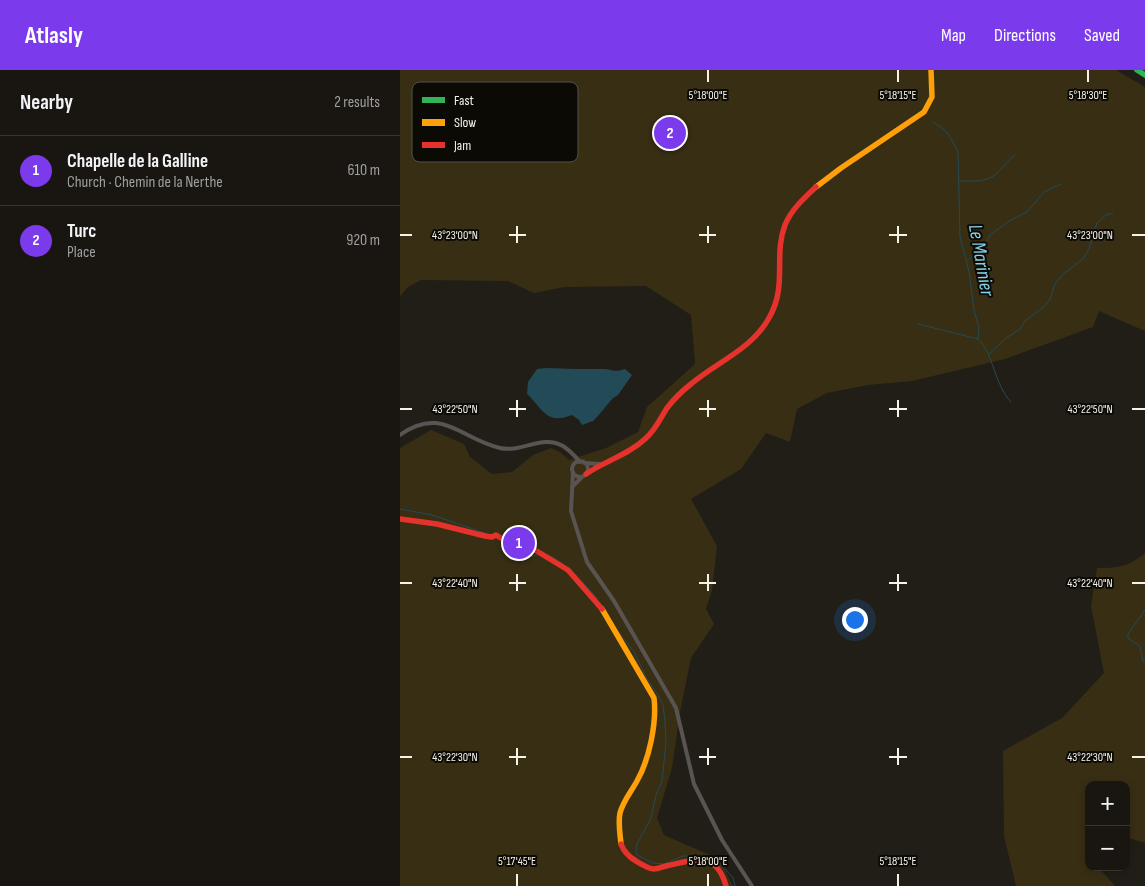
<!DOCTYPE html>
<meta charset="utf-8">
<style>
body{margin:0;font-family:"Sofia Sans Condensed",sans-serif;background:#26231f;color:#f1f3f6}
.controls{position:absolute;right:15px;bottom:15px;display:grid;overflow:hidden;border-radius:10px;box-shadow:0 2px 8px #0003}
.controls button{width:45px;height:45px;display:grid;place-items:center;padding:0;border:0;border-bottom:1px solid #373531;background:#191611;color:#f1f3f6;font:25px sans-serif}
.you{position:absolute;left:454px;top:549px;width:18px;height:18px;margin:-12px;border:4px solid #fff;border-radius:50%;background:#1a73e8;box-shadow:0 0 0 8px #1a73e833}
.badge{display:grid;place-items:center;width:32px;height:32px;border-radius:50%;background:#7c3aed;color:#fff;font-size:16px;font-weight:700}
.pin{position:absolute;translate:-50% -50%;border:2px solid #fff;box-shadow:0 1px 5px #0006}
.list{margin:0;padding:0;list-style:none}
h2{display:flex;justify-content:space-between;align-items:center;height:65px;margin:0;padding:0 20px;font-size:21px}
h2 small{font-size:16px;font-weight:400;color:#9f9f9f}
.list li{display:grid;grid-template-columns:32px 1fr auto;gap:15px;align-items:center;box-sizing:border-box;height:70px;padding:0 20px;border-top:1px solid #373531}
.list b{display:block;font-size:19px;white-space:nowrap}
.list p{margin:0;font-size:16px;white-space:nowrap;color:#9f9f9f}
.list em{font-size:16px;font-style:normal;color:#9f9f9f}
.map{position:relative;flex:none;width:745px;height:816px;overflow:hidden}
header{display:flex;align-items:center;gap:30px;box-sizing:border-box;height:70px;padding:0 25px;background:#7c3aed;color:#fff}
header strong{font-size:24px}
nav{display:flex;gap:28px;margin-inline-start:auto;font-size:18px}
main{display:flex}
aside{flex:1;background:#191611}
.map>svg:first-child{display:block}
</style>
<header>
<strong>Atlasly</strong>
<nav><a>Map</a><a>Directions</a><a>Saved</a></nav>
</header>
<main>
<aside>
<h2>Nearby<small>2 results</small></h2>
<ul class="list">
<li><span class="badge">1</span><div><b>Chapelle de la Galline</b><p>Church · Chemin de la Nerthe</p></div><em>610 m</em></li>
<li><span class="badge">2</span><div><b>Turc</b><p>Place</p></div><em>920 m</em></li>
</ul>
</aside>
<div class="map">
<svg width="745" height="816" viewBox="0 0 745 816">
<rect width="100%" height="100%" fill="#211e17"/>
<path fill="#382e14" d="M0,0H716L745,17V261L699,241L693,257L605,289L512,311L468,315L427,323L397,339L390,372L366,363L341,399L291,429L317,476L312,520L306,539L314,554L291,588L280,642L272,698L257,748L264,765L319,789L333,816H0V378L31,360L64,374L70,387L92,404L112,402L133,385L151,378L160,382L169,390L206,378L238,362L247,337L294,295L295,292L291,245L246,216L164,217L134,223L108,211L21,210L8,217L0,226Z
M745,483V773L726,767V715H689V797H698L715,816H616L604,766L603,681L662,648L704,603L691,536L697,498C718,498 728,497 745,483Z"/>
<path fill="#234b57" d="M147,298C166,299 184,299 202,299C214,299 212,303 225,299L232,305L218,325L213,328L197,347L193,351L182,355L179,350L172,345C168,346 163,348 160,348C145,351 136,331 127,324L128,312L137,299Z"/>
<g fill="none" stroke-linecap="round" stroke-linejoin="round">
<path stroke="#234b57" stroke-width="1" d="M533,52L542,58L549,65L558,82L560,167L569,201L574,240L579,258L578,269C593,282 594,314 611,332
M558,111C571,111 587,113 597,103C604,96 607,91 615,85
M567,191L584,177L590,165L609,151L627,142L644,122L661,114
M518,254L578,269
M589,284L606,268L620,259L625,251L646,235L650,229L655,214L663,204L683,189L689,179L697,153L706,145L713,143
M0,439L32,445L88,464
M116,480L128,487L137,485
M149,485L163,494
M175,504L198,529
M745,540L728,564V568L740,576L743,591L745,592
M217,560L234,582L246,607L259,627L263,635L265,651L266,673L262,711L256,725L251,748L237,774L236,781L237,785L253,793L264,794L283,786H307L326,800L333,808L335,816"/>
<path stroke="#595452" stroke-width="4" d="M0,365C41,335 61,369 100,378C122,383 142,364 163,376C169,380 175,386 180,392
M172 399a8 8 0 1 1 16 0a8 8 0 1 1-16 0Z
M184,393L200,394
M173,402L171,441L187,492L214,531L276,638L294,714L322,770L352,816
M172,417L182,407"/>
<path stroke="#30b455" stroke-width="5.5" d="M737,0L745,5"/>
<path stroke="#ff9f0a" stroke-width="5.5" d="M416,117L441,98L524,42L532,27L531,0
M202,539L254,628C257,653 249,690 237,711C231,722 223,731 220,743C218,752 220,764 221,774"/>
<path stroke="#e5322d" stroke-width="5.5" d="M186,404C205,391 228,385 245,369C255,361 260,349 267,338C274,329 282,321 291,314C317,292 352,279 369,248C388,215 373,186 385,155C391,140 404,128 416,117
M0,449L37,454L85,466L92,467L96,465L115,477L135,480L168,500L202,539
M221,774C224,782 229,787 236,791C241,794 249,799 254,799C258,799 262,797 266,796C294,790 316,780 326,816"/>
</g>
<path fill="none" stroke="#f5f2ea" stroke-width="2" d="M308,0V12M498,0V12M688,0V12M117,156V173M308,156V173M498,156V173M0,165H12M109,165H126M299,165H316M489,165H507M732,165H745M117,330V347M308,330V347M498,330V347M0,339H12M109,339H126M299,339H316M489,339H507M732,339H745M117,504V521M308,504V521M498,504V521M0,513H12M109,513H126M299,513H316M489,513H507M732,513H745M117,678V695M308,678V695M498,678V695M0,687H12M109,687H126M299,687H316M489,687H507M732,687H745M117,804V816M308,804V816M498,804V816"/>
<g text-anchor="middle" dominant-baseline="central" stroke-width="4" stroke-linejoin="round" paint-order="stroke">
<g font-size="20" font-style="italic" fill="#84d1e9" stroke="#0c0a05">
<text transform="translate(581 190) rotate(80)">Le Marinier</text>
</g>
</g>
<rect x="12" y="12" width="166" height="80" rx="8" fill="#0c0a05" stroke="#52504a" stroke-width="1"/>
<rect x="22" y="27" width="23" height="6" fill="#30b455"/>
<rect x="22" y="49" width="23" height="7" fill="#ff9f0a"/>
<rect x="22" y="72" width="23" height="6" fill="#e5322d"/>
<g font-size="14" fill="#f5f2ea">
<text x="54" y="35">Fast</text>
<text x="54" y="57">Slow</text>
<text x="54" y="80">Jam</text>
</g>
<g font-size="12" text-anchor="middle" fill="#f5f2ea" stroke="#0c0a05" stroke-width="4" stroke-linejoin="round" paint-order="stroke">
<text x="308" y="29">5°18'00"E</text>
<text x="498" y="29">5°18'15"E</text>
<text x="688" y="29">5°18'30"E</text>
<text x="55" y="169">43°23'00"N</text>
<text x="690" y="169">43°23'00"N</text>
<text x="55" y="343">43°22'50"N</text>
<text x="690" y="343">43°22'50"N</text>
<text x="55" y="517">43°22'40"N</text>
<text x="690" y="517">43°22'40"N</text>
<text x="55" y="691">43°22'30"N</text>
<text x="690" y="691">43°22'30"N</text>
<text x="117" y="795">5°17'45"E</text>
<text x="308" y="795">5°18'00"E</text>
<text x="498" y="795">5°18'15"E</text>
</g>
</svg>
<div class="controls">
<button>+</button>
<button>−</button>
</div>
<div class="you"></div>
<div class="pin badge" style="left:119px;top:473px">1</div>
<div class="pin badge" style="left:270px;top:63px">2</div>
</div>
</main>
